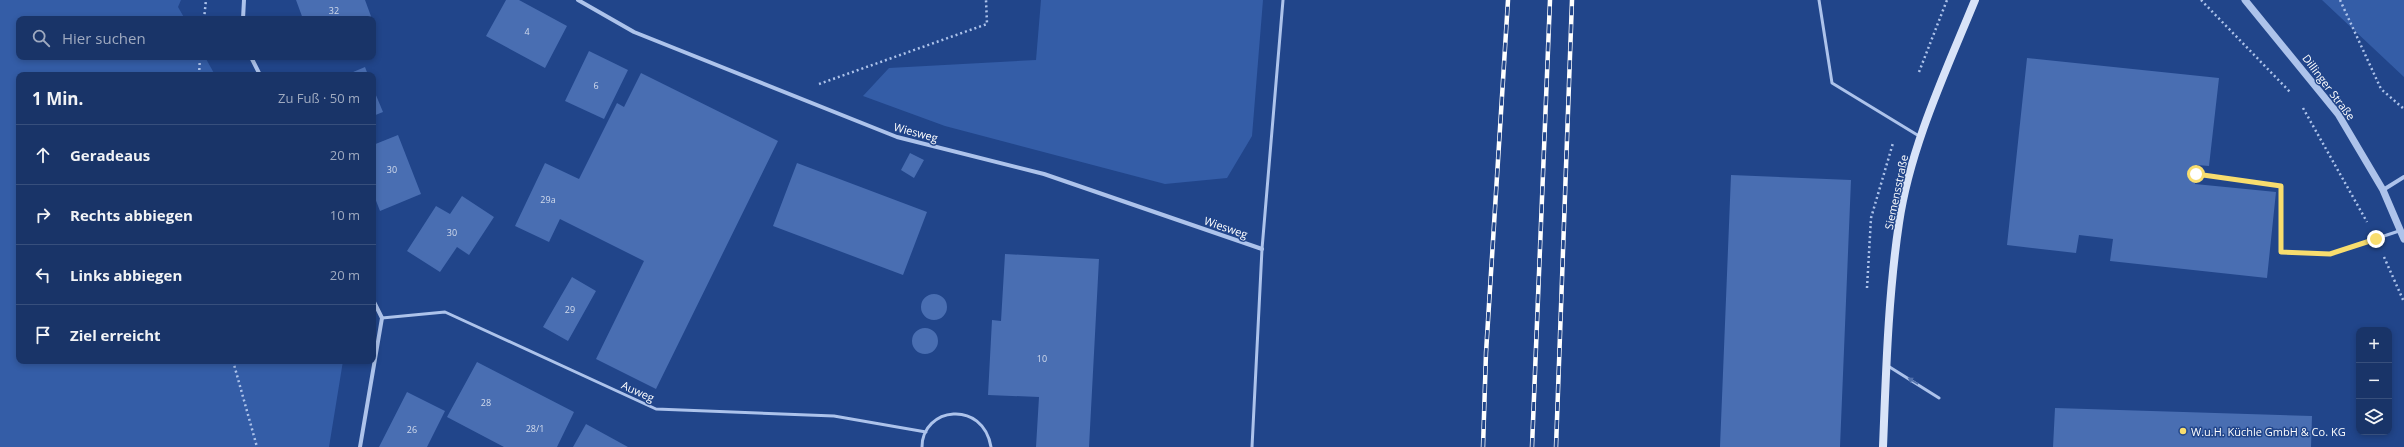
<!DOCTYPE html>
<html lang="de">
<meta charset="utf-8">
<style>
body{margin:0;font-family:"Open Sans",sans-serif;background:#263f71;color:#f1f3f6}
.controls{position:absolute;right:12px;bottom:12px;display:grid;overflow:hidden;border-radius:8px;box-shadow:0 2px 6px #0003}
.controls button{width:36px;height:36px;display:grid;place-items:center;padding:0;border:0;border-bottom:1px solid #374f7c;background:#193468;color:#f1f3f6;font:20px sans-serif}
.stop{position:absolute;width:12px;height:12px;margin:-9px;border:3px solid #f8dd6e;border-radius:50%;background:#fff}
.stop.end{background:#f8dd6e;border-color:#fff;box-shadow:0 1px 4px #0008}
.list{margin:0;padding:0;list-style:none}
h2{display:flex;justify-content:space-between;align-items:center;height:52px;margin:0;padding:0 16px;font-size:17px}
h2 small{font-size:13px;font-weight:400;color:#9faac0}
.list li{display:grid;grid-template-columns:26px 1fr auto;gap:12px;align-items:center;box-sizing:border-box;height:60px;padding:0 16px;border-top:1px solid #374f7c}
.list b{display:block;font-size:15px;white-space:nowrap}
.list em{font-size:13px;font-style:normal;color:#9faac0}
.icon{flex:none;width:22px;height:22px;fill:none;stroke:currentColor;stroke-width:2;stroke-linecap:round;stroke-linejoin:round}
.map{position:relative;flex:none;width:2404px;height:447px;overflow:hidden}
.search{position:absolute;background:#193468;box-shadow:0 2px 6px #0003;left:16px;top:16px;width:360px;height:44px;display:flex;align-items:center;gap:10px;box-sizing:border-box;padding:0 14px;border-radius:8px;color:#9faac0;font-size:15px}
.panel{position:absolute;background:#193468;box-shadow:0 2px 6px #0003;left:16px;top:72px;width:360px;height:292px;border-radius:8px}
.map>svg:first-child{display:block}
</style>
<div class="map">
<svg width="2404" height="447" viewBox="0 0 2404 447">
<rect width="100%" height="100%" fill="#21458a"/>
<path fill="#345da7" d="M0,0H181L178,7L185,19H19V57H205L215,75H19V361H343L329,447H0Z
M1041,0H1263L1252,136L1227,178L1165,184L945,126L863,96L889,68L1036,60Z
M2322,0H2404V77Z"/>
<path fill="#496eb2" d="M296,0H365L372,19H303Z
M506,0H519L567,26L545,68L486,36Z
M589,51L628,70L604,119L565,101Z
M2027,58L2219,78L2209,166L2197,165L2195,184L2276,192L2267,278L2110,261L2113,239L2079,235L2076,253L2007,245Z
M365,67L368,75H346Z
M641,73L778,141L656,389L596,359L644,261L560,219L549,242L515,226L545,163L579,179L617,103L624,107Z
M373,88L383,112L373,116Z
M398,135L421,194L380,211L373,193V145Z
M910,153L924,160L914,178L901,170Z
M797,163L927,212L903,275L773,226Z
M1731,175L1851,180L1840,447H1720Z
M462,196L494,217L469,255L457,247L440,272L407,251L436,206L450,214Z
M1005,254L1099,259L1089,447H1036L1039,397L988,395L992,320L1001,321Z
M572,277L596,291L568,341L543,327Z
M921 307a13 13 0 1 1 26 0a13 13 0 1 1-26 0Z
M912 341a13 13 0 1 1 26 0a13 13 0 1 1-26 0Z
M477,362L574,412L557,447H504L447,417Z
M407,392L445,411L427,447H379Z
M2055,408L2312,416L2311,447H2053Z
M586,424L628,447H573Z"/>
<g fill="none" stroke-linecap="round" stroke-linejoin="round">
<path stroke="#adc3eb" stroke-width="2.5" stroke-dasharray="2 3" stroke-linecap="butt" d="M2201,0L2291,93
M2340,0L2381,89L2404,109
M204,19L206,0
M1919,72L1947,0
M199,75L200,57
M819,84L987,24L986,0
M2303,108L2367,222
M2196,174L2281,186V233
M2384,257L2404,302
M1867,288L1871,218L1893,143
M233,361L257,447"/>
<path stroke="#adc3eb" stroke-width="3" d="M1819,0L1832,83L1919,136
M2281,252L2330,254L2399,231
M382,318L445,312L656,409L834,416L926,432
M1888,366L1939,398
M922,447C922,407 983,399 991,447
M1252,447L1262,249L1283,0"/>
<path stroke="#adc3eb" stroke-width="4" d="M578,0L634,32L897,137L1044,174L1262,249
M243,19L244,0
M251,57L260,75
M2383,190L2404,177
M360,447L382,318L373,300"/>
<path stroke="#adc3eb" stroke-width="7" d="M2245,0L2338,114L2383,190L2404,239"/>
<path stroke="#d8e3f8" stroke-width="8" d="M1883,447C1886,373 1888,297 1899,223C1910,147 1946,71 1975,0"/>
<g stroke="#fff" stroke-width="4.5">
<path id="rail" d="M1483,447L1486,353L1508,0
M1532,447L1550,0
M1556,447L1572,0"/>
</g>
<use href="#rail" stroke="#21458a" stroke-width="3" stroke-dasharray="9" stroke-linecap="butt"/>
</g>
<defs><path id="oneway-solid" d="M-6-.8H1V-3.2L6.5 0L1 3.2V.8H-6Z"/></defs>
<use fill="#5271ac" href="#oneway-solid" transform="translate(1913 381) rotate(-148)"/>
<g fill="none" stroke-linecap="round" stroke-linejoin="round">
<path stroke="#f8dd6e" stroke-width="5" d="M2196,174L2281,186V252L2330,254L2376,239"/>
</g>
<circle fill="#f8dd6e" stroke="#21458a" stroke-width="1.5" cx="2183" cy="431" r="4"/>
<g text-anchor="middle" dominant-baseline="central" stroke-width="3" stroke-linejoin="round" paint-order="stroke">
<g font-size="9" fill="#d2dbec">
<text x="334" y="10">32</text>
<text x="527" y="31">4</text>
<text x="596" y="85">6</text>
<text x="392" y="169">30</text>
<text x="548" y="199">29a</text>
<text x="452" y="232">30</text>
<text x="570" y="309">29</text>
<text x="1042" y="358">10</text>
<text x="486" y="402">28</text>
<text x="535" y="428">28/1</text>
<text x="412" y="429">26</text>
</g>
<g font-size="11" fill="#fff" stroke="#21458a">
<text transform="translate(2329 87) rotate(53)">Dillinger Straße</text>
<text transform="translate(916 132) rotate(15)">Wiesweg</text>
<text transform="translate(1896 192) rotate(-78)">Siemensstraße</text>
<text transform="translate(1226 227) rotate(19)">Wiesweg</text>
<text transform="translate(638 391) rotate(24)">Auweg</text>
</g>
<g font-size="11" fill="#fff" stroke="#21458a" text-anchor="start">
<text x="2191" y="431">W.u.H. Küchle GmbH &amp; Co. KG</text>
</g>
</g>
</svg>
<div class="controls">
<button>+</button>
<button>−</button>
<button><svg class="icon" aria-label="layers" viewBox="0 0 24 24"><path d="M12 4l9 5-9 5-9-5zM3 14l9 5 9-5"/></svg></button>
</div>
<div class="stop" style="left:2196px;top:174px"></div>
<div class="stop end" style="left:2376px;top:239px"></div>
<div class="search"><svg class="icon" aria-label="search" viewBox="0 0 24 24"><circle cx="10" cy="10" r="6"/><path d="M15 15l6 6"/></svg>Hier suchen</div>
<section class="panel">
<h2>1 Min.<small>Zu Fuß · 50 m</small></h2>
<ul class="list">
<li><svg class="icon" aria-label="ahead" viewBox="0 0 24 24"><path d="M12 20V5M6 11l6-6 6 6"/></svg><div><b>Geradeaus</b></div><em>20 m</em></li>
<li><svg class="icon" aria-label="right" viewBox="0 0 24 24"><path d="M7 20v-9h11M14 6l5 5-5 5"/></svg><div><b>Rechts abbiegen</b></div><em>10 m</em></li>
<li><svg class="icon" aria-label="left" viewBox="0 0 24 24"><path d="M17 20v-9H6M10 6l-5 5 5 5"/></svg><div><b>Links abbiegen</b></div><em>20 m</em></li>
<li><svg class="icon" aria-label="arrive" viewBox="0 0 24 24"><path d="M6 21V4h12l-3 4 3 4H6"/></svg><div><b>Ziel erreicht</b></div></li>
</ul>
</section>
</div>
